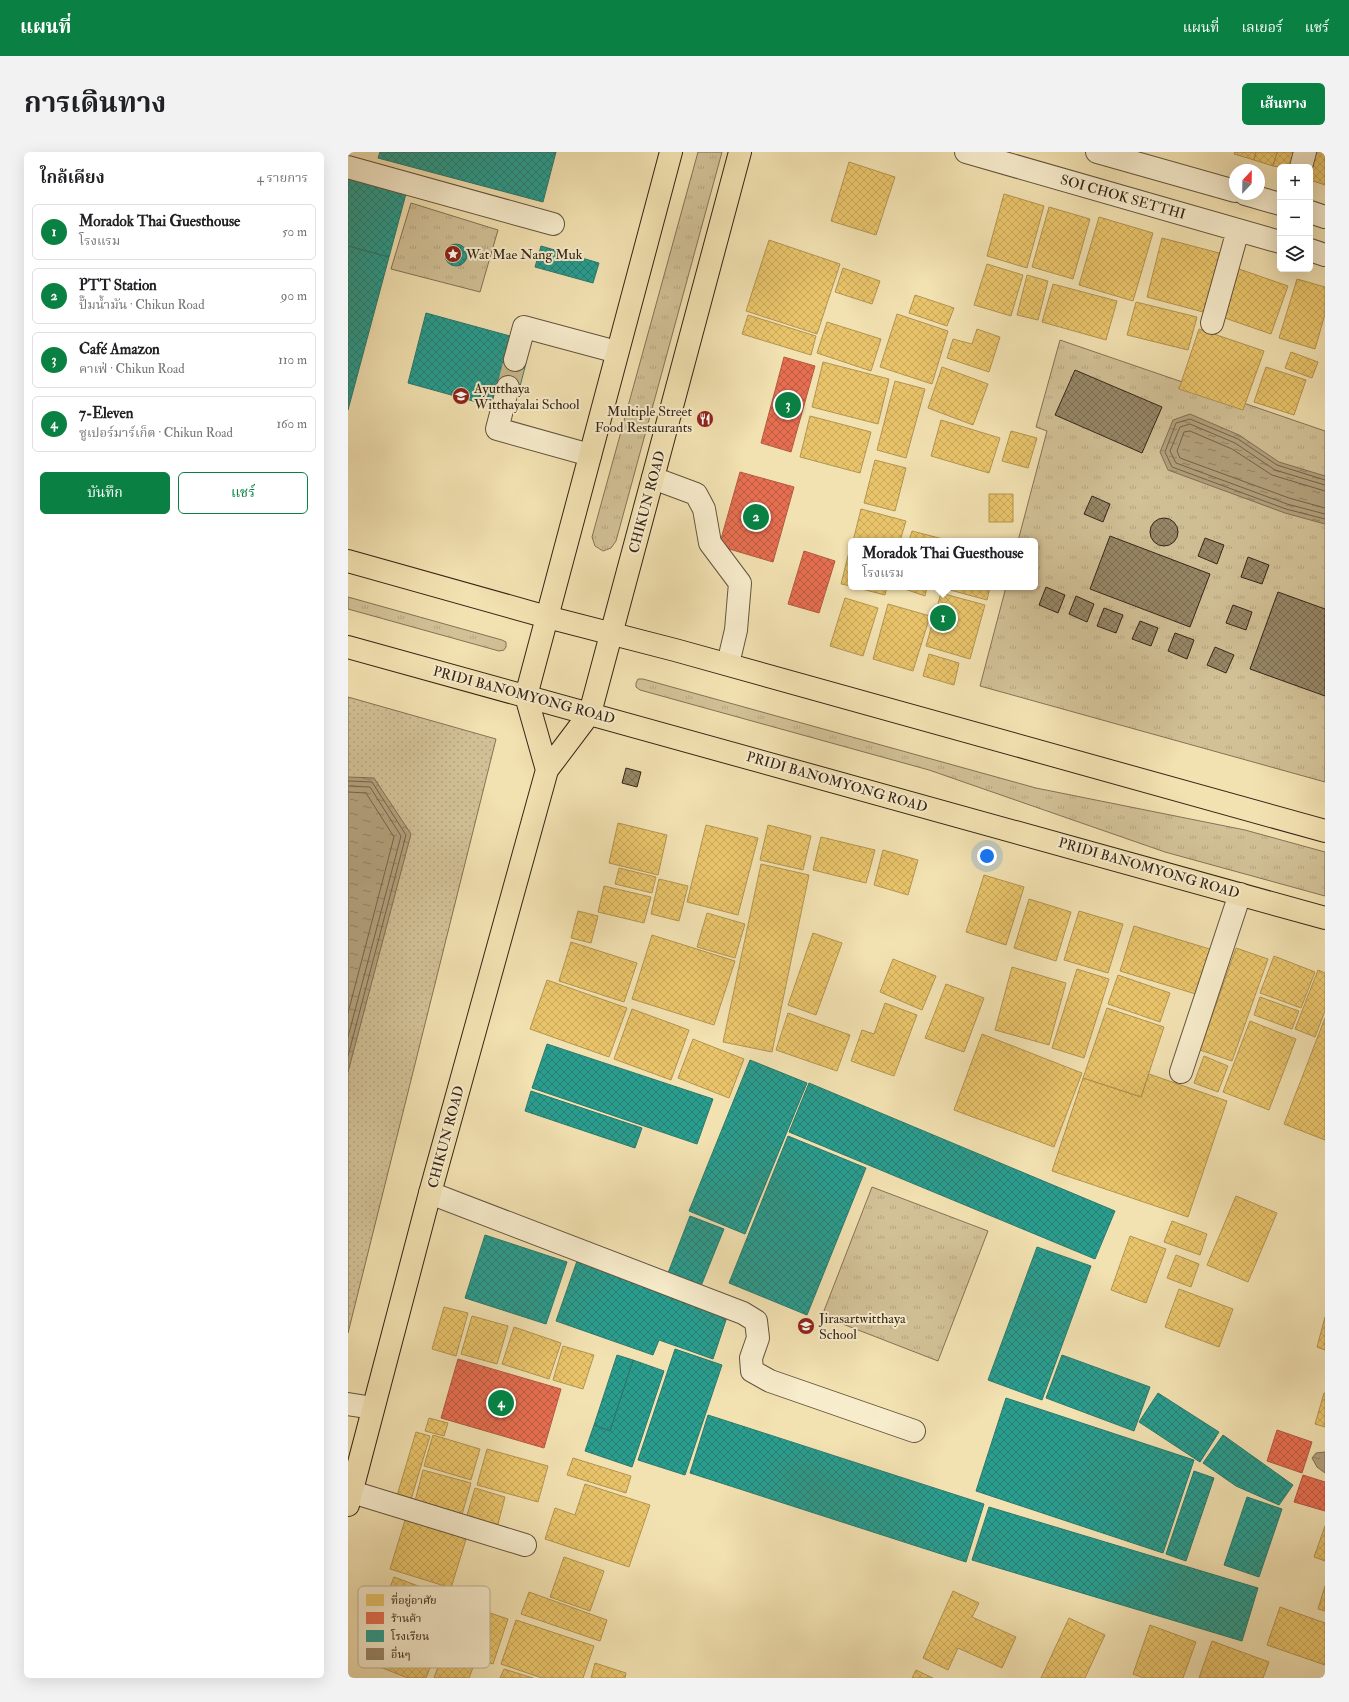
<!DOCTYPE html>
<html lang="th">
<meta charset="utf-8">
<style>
body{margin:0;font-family:"IM FELL Double Pica","Noto Serif Thai",serif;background:#f2f2f2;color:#202124}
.controls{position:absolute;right:12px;top:12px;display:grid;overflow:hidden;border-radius:6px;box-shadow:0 4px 16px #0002}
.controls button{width:36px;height:36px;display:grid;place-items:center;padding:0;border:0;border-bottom:1px solid #e0e0e0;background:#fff;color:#202124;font:20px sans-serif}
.compass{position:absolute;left:881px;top:12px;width:36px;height:36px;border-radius:50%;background:#fff;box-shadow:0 4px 16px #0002;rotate:22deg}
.you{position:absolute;left:639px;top:704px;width:14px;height:14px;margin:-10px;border:3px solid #fff;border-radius:50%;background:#1a73e8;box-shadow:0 0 0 6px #1a73e833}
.badge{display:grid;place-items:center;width:26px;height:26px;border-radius:50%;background:#0b8043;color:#fff;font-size:13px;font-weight:700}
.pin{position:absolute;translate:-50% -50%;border:2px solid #fff;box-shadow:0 1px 4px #0006}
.popup{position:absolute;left:500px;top:386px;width:190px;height:52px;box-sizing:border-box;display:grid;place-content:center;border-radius:6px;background:#fff;filter:drop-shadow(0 1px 3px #0005);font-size:13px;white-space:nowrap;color:#757577}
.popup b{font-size:15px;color:#202124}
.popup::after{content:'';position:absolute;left:50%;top:100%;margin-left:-8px;border:8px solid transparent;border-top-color:#fff}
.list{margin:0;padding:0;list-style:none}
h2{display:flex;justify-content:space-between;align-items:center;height:52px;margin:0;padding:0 16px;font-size:17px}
h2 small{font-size:13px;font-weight:400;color:#757577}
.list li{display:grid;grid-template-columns:26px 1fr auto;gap:12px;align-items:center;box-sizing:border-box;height:56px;margin:0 8px 8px;padding:0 8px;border:1px solid #e0e0e0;border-radius:6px}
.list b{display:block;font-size:15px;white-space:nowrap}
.list p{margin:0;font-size:13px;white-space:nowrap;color:#757577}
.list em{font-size:13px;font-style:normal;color:#757577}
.actions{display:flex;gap:8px;padding:12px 16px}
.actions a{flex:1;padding:9px 0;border:1px solid #0b8043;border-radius:6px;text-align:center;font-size:14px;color:#0b8043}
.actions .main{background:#0b8043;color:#fff}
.icon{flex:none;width:22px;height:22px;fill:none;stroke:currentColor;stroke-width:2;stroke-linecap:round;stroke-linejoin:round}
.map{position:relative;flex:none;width:977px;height:1526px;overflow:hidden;border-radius:6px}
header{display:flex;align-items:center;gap:24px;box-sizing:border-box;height:56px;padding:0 20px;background:#0b8043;color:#fff}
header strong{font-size:19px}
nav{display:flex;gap:22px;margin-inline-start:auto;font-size:14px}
.intro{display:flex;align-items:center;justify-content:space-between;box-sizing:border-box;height:96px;padding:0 24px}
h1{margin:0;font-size:28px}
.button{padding:10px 18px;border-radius:6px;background:#0b8043;color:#fff;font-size:14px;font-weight:700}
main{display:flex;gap:24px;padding:0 24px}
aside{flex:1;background:#fff;border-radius:6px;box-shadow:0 4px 16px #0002}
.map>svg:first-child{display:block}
</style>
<header>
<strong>แผนที่</strong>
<nav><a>แผนที่</a><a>เลเยอร์</a><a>แชร์</a></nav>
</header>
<div class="intro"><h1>การเดินทาง</h1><a class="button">เส้นทาง</a></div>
<main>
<aside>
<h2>ใกล้เคียง<small>4 รายการ</small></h2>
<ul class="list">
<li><span class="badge">1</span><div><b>Moradok Thai Guesthouse</b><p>โรงแรม</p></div><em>50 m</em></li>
<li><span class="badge">2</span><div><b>PTT Station</b><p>ปั๊มน้ำมัน · Chikun Road</p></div><em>90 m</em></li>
<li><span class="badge">3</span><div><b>Café Amazon</b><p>คาเฟ่ · Chikun Road</p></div><em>110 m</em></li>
<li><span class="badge">4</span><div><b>7-Eleven</b><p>ซูเปอร์มาร์เก็ต · Chikun Road</p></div><em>160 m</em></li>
</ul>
<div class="actions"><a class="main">บันทึก</a><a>แชร์</a></div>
</aside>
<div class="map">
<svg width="977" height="1526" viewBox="0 0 977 1526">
<defs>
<pattern id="grass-tufts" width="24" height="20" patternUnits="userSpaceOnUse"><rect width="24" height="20" fill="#d2c197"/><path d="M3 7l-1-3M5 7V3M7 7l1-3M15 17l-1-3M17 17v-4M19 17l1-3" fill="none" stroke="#b5a681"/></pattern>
<pattern id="garden-dots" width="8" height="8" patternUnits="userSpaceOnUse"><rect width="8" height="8" fill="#d2c197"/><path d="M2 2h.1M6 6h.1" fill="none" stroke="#b5a681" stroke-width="1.8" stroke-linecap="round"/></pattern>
<pattern id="water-ripples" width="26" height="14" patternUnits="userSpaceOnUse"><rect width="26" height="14" fill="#b2a17d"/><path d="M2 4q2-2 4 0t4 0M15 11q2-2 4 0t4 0" fill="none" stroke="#928365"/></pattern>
<pattern id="homes-cross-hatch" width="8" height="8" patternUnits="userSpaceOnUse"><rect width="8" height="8" fill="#e9c46a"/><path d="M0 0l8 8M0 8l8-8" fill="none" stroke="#c8a85b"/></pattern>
<pattern id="shops-cross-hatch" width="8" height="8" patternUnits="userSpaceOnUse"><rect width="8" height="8" fill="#e76f51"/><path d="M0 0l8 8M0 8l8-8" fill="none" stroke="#bc5b42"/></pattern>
<pattern id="schools-cross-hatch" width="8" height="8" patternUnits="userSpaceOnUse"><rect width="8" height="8" fill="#2a9d8f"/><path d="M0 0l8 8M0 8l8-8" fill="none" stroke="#258074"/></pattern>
<pattern id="building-cross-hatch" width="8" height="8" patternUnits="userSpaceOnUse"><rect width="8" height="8" fill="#978767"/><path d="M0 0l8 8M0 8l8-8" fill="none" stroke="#7c6e54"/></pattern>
</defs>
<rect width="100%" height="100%" fill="#f2e1b1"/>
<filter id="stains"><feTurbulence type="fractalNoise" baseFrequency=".005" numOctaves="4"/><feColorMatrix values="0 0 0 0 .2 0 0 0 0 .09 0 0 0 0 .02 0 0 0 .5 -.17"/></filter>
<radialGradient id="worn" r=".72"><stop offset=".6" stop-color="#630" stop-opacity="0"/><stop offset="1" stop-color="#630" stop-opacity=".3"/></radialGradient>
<path fill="url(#grass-tufts)" stroke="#847357" d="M350,0H374L268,389L263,396L255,399L247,394L244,385Z
M63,51L150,78L132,140L43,117Z
M712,188L977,279V630L632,534L658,435H687V389H670L699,279L688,275Z
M0,445L154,488L158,490V495L156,498L151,499L0,457Z
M290,527H295L688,636L897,678L977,700V744L817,700L581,618L292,538L288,535V531Z
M524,1035L640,1079L590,1209L474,1164Z"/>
<path fill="url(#garden-dots)" stroke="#847357" d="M0,545L148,587L0,1181Z"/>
<path fill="url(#water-ripples)" stroke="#806f54" d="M842,262L891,283L931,310L977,324V372L937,361L820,318L812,300L825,268Z
M0,625L26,626L63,682L0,920Z
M977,1300V1321L969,1315L964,1306L968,1301Z"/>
<path fill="url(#homes-cross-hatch)" stroke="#b39451" d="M887,0H908L906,8L886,2Z
M908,0H929L925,14L906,8Z
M929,0H951L946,15H932L925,14Z
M967,0H977V33L962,28V18Z
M501,10L547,25L528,83L483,69Z
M656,42L696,54L679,116L639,104Z
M701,55L742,67L725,127L684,115Z
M751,65L805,81L785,149L731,133Z
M814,86L875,102L859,161L799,145Z
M421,88L492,112L469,182L398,159Z
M639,112L675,123L663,164L626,153Z
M495,116L532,129L524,152L487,140Z
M891,117L940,134L923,182L874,165Z
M679,123L700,129L690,168L669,163Z
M949,127L977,135V162L967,197L931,186Z
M705,132L769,149L758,188L694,170Z
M567,143L606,156L599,174L561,161Z
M788,150L849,165L840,198L779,183Z
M549,162L600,179L584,232L532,215Z
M400,163L468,184L463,203L394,182Z
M479,170L533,187L523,219L469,201Z
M629,177L652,185L641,220L599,206L605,187L624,192Z
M851,177L916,199L895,258L831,237Z
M943,200L970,210L964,226L937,216Z
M475,210L541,227L530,272L464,255Z
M594,215L640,232L625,273L580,256Z
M918,215L958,228L946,263L906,250Z
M547,229L577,237L558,306L529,298Z
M462,264L523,280L512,321L452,305Z
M593,268L652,286L641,321L583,304Z
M663,279L689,286L680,316L654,309Z
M527,308L558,316L547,359L516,351Z
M641,342H665V370H641Z
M513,357L558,369L552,389H505Z
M564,379L595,387L594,389H561Z
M501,400L503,401V434L493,432Z
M506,435H539L537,443Z
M551,435H579L577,444Z
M591,435H642L639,448Z
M593,441L637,453L622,507L578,494Z
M497,446L530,456L515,504L482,494Z
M540,452L582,464L565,519L525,507Z
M581,502L611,511L606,533L575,524Z
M270,671L319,683L310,723L261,711Z
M358,673L410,686L390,763L339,750Z
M420,673L463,684L455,718L412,708Z
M473,685L527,698L518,731L465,718Z
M535,698L570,708L560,743L526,733Z
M413,712L461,723L424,900L375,890Z
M271,716L308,725L304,741L267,732Z
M636,723L676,735L658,793L618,780Z
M311,727L340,734L331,769L303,762Z
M256,734L303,745L296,771L250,760Z
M681,747L723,760L708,809L666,796Z
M230,759L250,764L243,791L223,786Z
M731,759L775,772L760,821L716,808Z
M359,761L397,772L387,806L349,795Z
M786,774L865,798L851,843L772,819Z
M465,781L494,791L468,863L440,853Z
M304,783L387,809L366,873L284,847Z
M223,790L289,811L276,850L211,829Z
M888,796L920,807L884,909L852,898Z
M926,804L967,820L953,856L912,841Z
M545,807L588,824L574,858L532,840Z
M664,815L718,831L701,893L647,878Z
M729,817L761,827L736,906L704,896Z
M970,818L977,821V859L967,885L947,877Z
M770,823L822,841L812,870L760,852Z
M199,828L279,856L261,905L182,877Z
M598,832L636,846L616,900L577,886Z
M912,845L951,859L944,877L906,863Z
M537,851L569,863L546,924L503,909L514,878L526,882Z
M759,856L816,875L793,945L735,926Z
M284,857L341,878L323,928L266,907Z
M440,861L502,883L489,919L428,898Z
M977,866V988L936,972Z
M902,869L948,887L921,958L875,940Z
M634,882L734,921L706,995L606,958Z
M345,887L396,907L381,946L330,926Z
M856,904L880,914L870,940L846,931Z
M801,922L879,949L840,1065L704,1019L735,926L793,945Z
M888,1044L929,1061L900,1130L859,1113Z
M824,1069L859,1082L852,1103L816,1090Z
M782,1084L818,1097L798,1151L763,1138Z
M828,1103L851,1112L843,1135L819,1126Z
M831,1137L885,1157L871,1195L817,1175Z
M96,1155L120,1161L108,1204L84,1197Z
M124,1164L160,1174L149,1212L113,1202Z
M977,1165V1198L969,1195Z
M166,1175L213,1191L201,1227L154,1212Z
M215,1194L246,1203L235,1237L205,1228Z
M976,1241H977V1275L967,1272Z
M81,1266L100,1271L96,1284L77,1279Z
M68,1280L82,1284L62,1351L48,1347Z
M85,1283L132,1297L123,1328L76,1314Z
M139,1297L200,1314L190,1350L129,1333Z
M225,1306L283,1324L278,1341L219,1323Z
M75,1318L123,1331L113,1366L66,1353Z
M237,1332L302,1353L281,1415L197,1387L207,1356L227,1363Z
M127,1336L157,1345L149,1376L118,1367Z
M58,1365L119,1384L103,1436L42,1417Z
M977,1374V1409L966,1405Z
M216,1405L256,1419L242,1459L202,1445Z
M46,1425L108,1448L78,1526H60L14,1508Z
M977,1434V1459L970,1457Z
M605,1439L631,1451L624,1465L668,1485L654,1516L610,1496L600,1518L575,1506Z
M181,1440L259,1468L252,1489L173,1462Z
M112,1451L160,1467L145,1512L97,1496Z
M932,1455L977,1471V1513L919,1493Z
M721,1466L757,1483L737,1526H693Z
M168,1468L246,1494L235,1526H194L153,1512Z
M802,1473L848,1490L835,1526H795L785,1522Z
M864,1489L921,1510L915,1526H851Z
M95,1501L126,1513L121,1526H86Z
M247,1511L278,1521L277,1526H243Z
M156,1517L185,1526H152Z
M568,1518L585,1526H564Z"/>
<path fill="url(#shops-cross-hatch)" stroke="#b25940" d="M436,205L467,214L443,300L413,291Z
M392,320L446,335L425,410L371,394Z
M456,399L487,409L471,461L440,452Z
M110,1207L213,1237L196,1296L93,1266Z
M929,1278L964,1290L954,1321L919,1309Z
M955,1323L977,1330V1359L946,1350Z"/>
<path fill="url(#schools-cross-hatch)" stroke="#2d796b" d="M32,0H208L195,50L30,6Z
M0,22L59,38L41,105L0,94Z
M97 103a11 11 0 1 1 22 0a11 11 0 1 1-22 0Z
M0,94L41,105L0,258Z
M193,94L251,111L245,131L187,115Z
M78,161L162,184L156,205L178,211L171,238L148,232L143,254L60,231Z
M199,892L365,947L349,992L184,936Z
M402,908L459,931L397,1082L341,1059Z
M461,931L767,1059L747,1107L441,980Z
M183,939L294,976L287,996L177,959Z
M440,984L518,1016L459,1163L381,1131Z
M342,1064L376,1077L353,1134L320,1121Z
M137,1083L219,1110L198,1172L117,1146Z
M689,1095L743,1114L694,1248L640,1228Z
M229,1109L380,1162L365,1207L311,1188L305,1203L208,1169Z
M327,1197L374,1213L337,1323L290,1308Z
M269,1203L285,1208L262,1279L246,1273Z
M714,1203L802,1235L786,1279L698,1246Z
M285,1208L316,1219L284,1315L237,1299L246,1273L262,1279Z
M810,1241L871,1280L852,1310L791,1270Z
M658,1246L846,1308L815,1401L628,1339Z
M360,1263L636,1352L618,1410L342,1321Z
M875,1283L945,1333L931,1353L888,1334L855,1311Z
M846,1319L866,1326L838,1409L818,1402Z
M899,1345L934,1357L911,1425L876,1413Z
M641,1355L910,1436L894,1489L624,1408Z"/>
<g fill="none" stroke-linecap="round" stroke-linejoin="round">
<path stroke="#74634a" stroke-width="1" d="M977,328L929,313L890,287L842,267L828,271L817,300L824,315L938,357L977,367
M977,333L927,318L887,291L842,272L832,275L822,299L828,311L939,352L977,362
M977,339L924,323L884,297L842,279L836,280L829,299L832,306L941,346L977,356
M0,629L24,630L58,683L0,904
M0,634L22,635L53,684L0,885
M0,640L18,641L46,685L0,861"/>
</g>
<path fill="url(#building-cross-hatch)" stroke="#352517" d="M727,218L814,255L794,301L707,263Z
M744,344L762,352L755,370L736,362Z
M802 380a14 14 0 1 1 28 0a14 14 0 1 1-28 0Z
M762,384L862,422L842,475L742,437Z
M857,386L876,393L869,412L850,404Z
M900,405L921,413L914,432L893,425Z
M698,435L717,443L710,461L691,453Z
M930,440L977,457V544L902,517Z
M728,444L746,452L739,470L721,462Z
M885,453L904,460L898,478L878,471Z
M756,456L775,463L768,481L749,474Z
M792,469L810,476L803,494L784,487Z
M827,481L846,488L839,507L820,499Z
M867,495L886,503L878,521L859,513Z
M278,616L293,620L289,635L274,631Z"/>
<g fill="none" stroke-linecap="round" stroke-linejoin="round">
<path stroke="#ccbb92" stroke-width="22" stroke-dasharray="22 11" stroke-linecap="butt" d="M160,235L167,208"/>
<g stroke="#64543e" stroke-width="24">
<path id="minor" d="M618,0L932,90
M749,0L887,39
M0,15L205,72
M953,15L957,0
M897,42L932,52
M962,60L977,65
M962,98L977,103
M864,171L890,78
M167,208L176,175L269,200
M160,235L149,277L242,303
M305,326L348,342L356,357L362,391L392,431L388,478L380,512
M833,920L892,742
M82,1041L395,1161L408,1169L410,1186L403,1206L404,1219L422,1229L566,1279
M0,1252L25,1256
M4,1340L177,1393"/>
</g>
<g stroke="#352517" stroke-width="24">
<path id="major" d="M0,409L199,465L327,498L977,679
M0,495L977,766
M199,618L178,544L323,0
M0,1353L82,1041L199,618L242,561L392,0"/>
</g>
<use href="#minor" stroke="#f7eccc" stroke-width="22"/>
<use href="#major" stroke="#f2e1b1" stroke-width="22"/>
</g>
<defs>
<g id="sight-disc" transform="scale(0.9)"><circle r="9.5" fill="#8f2418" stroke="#f7eccc"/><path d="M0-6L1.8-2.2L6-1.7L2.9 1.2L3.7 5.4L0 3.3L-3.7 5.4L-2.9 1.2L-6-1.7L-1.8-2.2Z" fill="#fff"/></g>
<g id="school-disc" transform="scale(0.9)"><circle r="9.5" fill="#8f2418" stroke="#f7eccc"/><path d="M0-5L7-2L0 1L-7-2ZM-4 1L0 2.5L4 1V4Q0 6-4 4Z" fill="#fff"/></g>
<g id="restaurant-disc" transform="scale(0.9)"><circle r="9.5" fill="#8f2418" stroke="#f7eccc"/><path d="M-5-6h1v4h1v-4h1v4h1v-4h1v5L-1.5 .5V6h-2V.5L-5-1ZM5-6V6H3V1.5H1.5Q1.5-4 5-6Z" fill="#fff"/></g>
</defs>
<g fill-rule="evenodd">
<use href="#sight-disc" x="105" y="102"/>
<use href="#school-disc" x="113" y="244"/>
<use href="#restaurant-disc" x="357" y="267"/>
<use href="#school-disc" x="458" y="1174"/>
</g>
<g text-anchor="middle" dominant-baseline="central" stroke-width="4" stroke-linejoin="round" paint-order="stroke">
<g font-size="14" fill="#352517" stroke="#f7eccc">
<text transform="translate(775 45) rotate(16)">SOI CHOK SETTHI</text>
<text transform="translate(299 350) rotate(-75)">CHIKUN ROAD</text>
<text transform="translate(176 543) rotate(15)">PRIDI BANOMYONG ROAD</text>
<text transform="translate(489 630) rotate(16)">PRIDI BANOMYONG ROAD</text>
<text transform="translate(801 716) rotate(16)">PRIDI BANOMYONG ROAD</text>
<text transform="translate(98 985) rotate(-75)">CHIKUN ROAD</text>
</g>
<g font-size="14" fill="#352517" stroke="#f7eccc" text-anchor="start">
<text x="118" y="102">Wat Mae Nang Muk</text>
<text x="126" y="236">Ayutthaya<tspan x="126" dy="16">Witthayalai School</tspan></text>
<text x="344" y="259" text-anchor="end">Multiple Street<tspan x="344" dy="16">Food Restaurants</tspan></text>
<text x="471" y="1166">Jirasartwitthaya<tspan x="471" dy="16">School</tspan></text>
</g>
</g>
<rect x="10" y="1434" width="132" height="82" rx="6" fill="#f7eccc" stroke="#bdb096" stroke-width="1"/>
<rect x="18" y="1442" width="18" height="12" fill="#e9c46a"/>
<rect x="18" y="1460" width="18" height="12" fill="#e76f51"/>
<rect x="18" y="1478" width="18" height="12" fill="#2a9d8f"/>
<rect x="18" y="1496" width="18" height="12" fill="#978767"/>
<g font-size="11" fill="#352517">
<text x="43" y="1452">ที่อยู่อาศัย</text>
<text x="43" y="1470">ร้านค้า</text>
<text x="43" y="1488">โรงเรียน</text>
<text x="43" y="1506">อื่นๆ</text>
</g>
<rect width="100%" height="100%" filter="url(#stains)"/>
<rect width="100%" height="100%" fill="url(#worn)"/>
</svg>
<div class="controls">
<button>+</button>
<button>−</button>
<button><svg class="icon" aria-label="layers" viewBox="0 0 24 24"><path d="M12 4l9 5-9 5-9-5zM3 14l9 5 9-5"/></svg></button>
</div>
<svg class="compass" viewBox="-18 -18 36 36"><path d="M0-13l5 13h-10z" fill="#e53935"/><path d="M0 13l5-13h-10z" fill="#757577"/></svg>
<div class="you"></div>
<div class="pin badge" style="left:595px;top:466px">1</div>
<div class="popup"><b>Moradok Thai Guesthouse</b>โรงแรม</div>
<div class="pin badge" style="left:408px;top:365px">2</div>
<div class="pin badge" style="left:440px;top:253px">3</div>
<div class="pin badge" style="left:153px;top:1251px">4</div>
</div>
</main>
